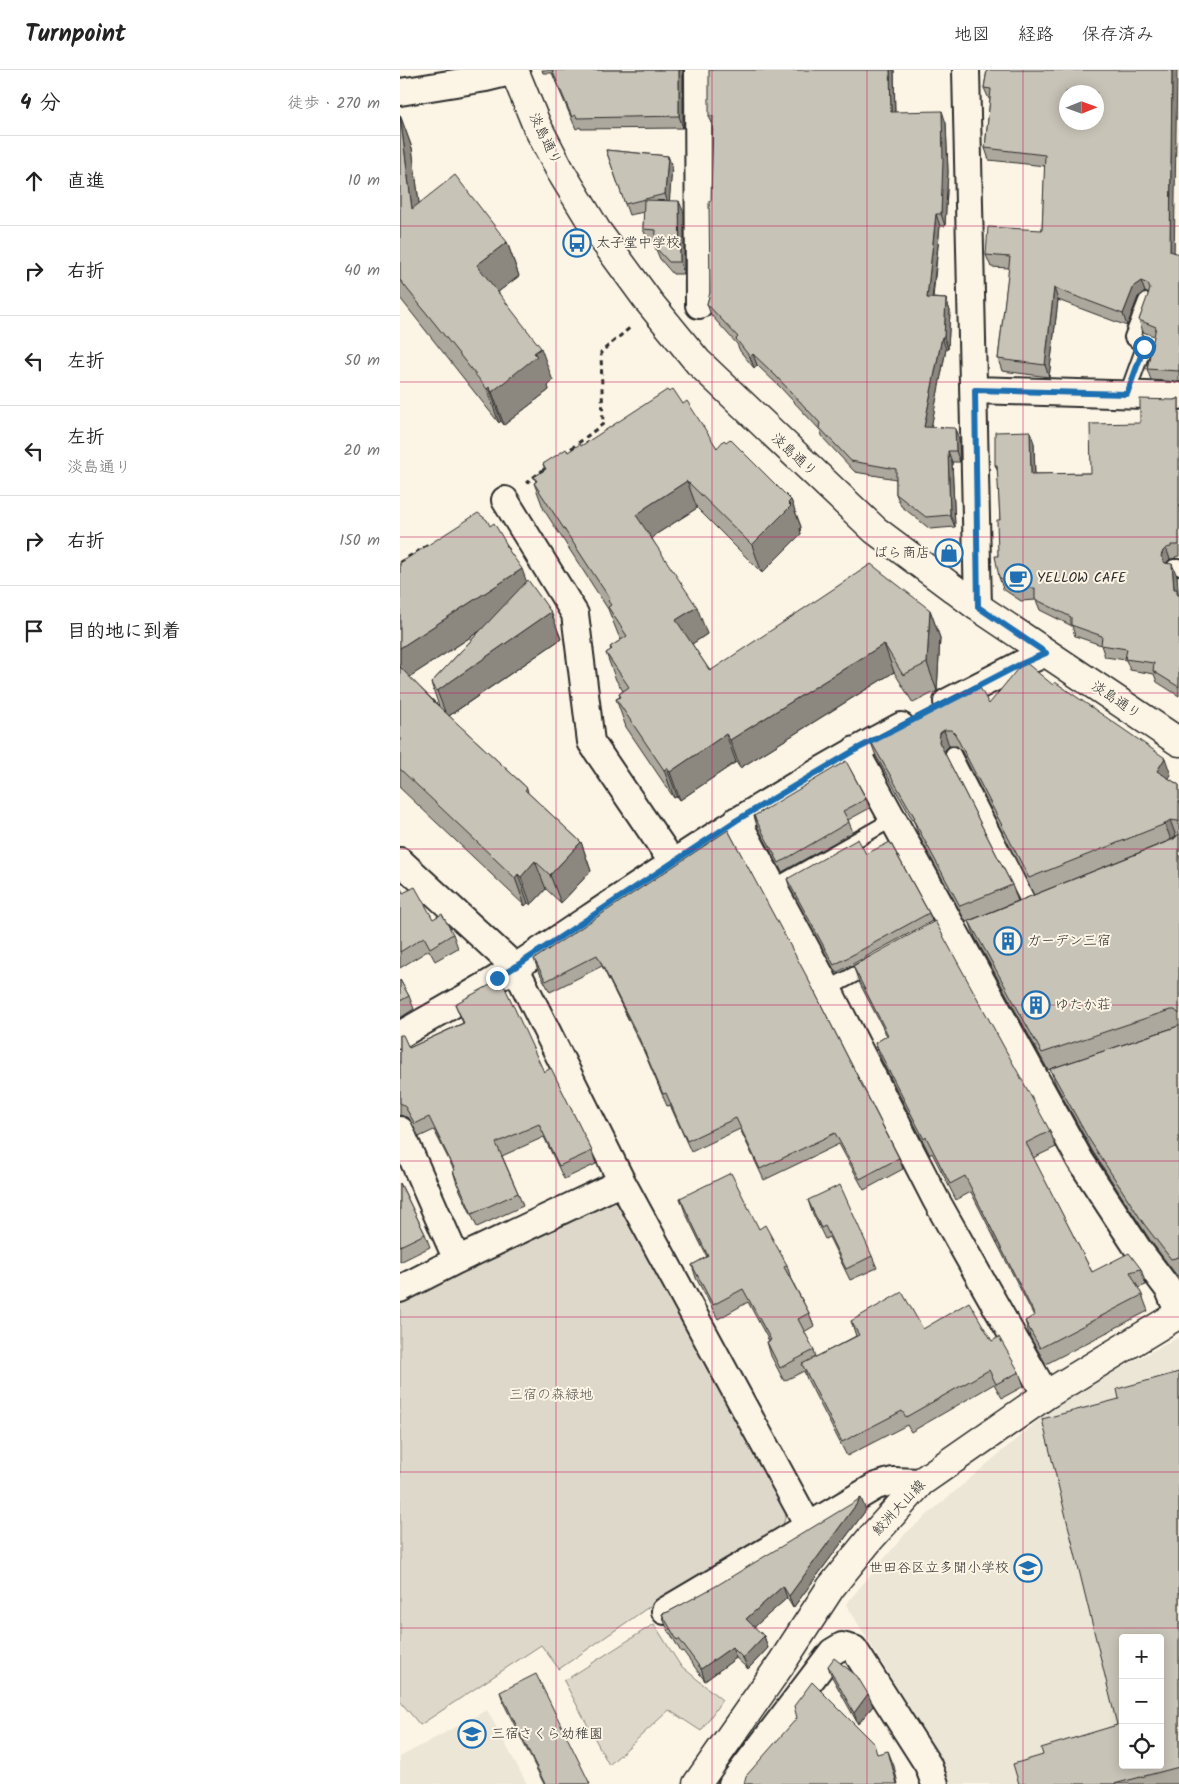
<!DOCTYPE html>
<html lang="ja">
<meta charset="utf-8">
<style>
body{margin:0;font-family:Kalam,"Klee One",sans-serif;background:#f6f6f6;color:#222}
.controls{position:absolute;right:15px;bottom:15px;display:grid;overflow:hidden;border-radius:5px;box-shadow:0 2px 12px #0003}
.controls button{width:45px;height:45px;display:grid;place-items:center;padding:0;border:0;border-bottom:1px solid #e0e0e0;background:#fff;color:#222;font:25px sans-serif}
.compass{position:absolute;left:659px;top:15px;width:45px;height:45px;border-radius:50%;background:#fff;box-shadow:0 2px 12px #0003;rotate:89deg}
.stop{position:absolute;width:15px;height:15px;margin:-11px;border:4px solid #1f6fb2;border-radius:50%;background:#fff}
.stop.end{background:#1f6fb2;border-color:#fff;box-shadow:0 1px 5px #0008}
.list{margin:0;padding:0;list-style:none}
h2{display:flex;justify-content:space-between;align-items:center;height:65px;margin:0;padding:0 20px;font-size:21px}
h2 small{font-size:16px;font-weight:400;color:#767676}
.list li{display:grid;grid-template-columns:32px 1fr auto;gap:15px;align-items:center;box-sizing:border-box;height:90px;padding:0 20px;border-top:1px solid #e0e0e0}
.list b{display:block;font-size:19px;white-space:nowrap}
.list p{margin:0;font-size:16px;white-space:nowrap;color:#767676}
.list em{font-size:16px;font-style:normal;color:#767676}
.icon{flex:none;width:28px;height:28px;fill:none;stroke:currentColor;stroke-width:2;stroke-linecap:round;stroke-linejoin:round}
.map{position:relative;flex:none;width:779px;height:1714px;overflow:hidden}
header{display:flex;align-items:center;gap:30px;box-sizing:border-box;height:70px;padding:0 25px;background:#fff;border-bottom:1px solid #e0e0e0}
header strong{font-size:24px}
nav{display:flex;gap:28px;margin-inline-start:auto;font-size:18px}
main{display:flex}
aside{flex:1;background:#fff}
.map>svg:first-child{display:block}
</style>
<header>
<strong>Turnpoint</strong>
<nav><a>地図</a><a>経路</a><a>保存済み</a></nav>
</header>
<main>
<aside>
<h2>4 分<small>徒歩 · 270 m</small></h2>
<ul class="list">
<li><svg class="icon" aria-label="ahead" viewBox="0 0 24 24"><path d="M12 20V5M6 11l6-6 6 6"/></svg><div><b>直進</b></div><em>10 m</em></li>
<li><svg class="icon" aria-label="right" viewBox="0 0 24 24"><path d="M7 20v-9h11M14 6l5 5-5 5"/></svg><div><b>右折</b></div><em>40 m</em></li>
<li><svg class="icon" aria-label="left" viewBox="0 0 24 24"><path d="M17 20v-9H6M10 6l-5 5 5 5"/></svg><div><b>左折</b></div><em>50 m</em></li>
<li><svg class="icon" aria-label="left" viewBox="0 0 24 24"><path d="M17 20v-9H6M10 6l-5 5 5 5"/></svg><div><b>左折</b><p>淡島通り</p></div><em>20 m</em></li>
<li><svg class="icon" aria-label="right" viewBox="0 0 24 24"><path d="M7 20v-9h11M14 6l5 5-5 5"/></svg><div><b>右折</b></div><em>150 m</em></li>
<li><svg class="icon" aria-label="arrive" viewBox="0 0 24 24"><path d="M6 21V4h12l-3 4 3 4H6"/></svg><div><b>目的地に到着</b></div></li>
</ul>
</aside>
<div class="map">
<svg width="779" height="1714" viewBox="0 0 779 1714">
<rect width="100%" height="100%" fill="#fcf5e5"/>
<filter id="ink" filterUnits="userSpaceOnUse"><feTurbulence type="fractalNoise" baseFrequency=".02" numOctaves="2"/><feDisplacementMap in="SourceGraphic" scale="10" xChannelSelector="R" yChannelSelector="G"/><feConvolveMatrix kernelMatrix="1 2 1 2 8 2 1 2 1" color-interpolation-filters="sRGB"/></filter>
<g filter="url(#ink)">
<path fill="#ece6d7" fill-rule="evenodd" d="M779,1267V1714H551L541,1690L446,1534L506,1463L654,1337L713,1302ZM723,1568H760V1695H723Z
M87,1640L127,1714H0V1687Z"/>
<path fill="#ded8ca" stroke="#84827a" d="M206,1128L216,1131L387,1442L382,1458L275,1525L269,1523L159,1599L141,1575L20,1655L0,1631V1234Z
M254,1554L280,1595L322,1630L301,1661L269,1640L209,1695L164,1611Z"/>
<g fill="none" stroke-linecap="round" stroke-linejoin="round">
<g stroke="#2b2b2b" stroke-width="18">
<path id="lane" d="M727,324L744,277L732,267L746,231
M774,497H779
M553,684L630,835
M372,818L493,749
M428,919L472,895"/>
</g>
<g stroke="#2b2b2b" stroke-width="30">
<path id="street" d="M298,0L299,235
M566,0L578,537
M0,22L86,8L114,1
M575,320L779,326
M105,430L175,544L191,672L273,793
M547,632L619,595L646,583
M455,680L680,1090L738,1179L769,1220L779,1244
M337,750L428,919L536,1130L646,1325
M0,791L115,897L222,1112L408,1455
M0,965C39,942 79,921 117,896C243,813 367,726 501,656
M0,1060L57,1190
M0,1219L57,1190L222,1112
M265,1541L476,1416L493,1411L521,1412
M332,1714L432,1582L442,1576L454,1579L528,1695L535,1714"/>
</g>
<g stroke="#2b2b2b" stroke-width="31">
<path id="secondary" d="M114,0L137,56L161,102L197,161L249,232L298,292L475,460L578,537L779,672
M297,1714L381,1594L431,1517L470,1469L521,1412L646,1325L779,1244"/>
</g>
<path stroke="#2b2b2b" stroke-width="3" stroke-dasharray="5 4" stroke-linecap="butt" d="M164,384L203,354L201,282L232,256
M126,413L147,397
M0,492L30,474"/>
<use href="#lane" stroke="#fcf5e5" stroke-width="14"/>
<use href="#street" stroke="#fcf5e5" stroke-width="26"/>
<use href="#secondary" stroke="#fcf5e5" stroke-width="28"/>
</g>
<path fill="#aca89d" stroke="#2b2b2b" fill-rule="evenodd" d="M142,0H283V58L181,59L180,57L176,59L152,3H143Z
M494,0L495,42L546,53L548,102L545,156H540L533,228L546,229L550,241L548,279H546L531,357L559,369L560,392H552L555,457L530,459L501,436L496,424V409L455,402L423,368L420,360L380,317L357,295L354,298L340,281L337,274L311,245L307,234L310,223L313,56L309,46Z
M587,0L774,183L779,184V312L751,310L747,299L754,266L743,262L739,250L749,224L745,222L738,227L727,256L658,230L649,307L602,301L598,289L609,198L591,197L586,185L642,160L645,96L589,90L585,78L590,29H589L584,18Z
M0,45L12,78L19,133L107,172L119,206L98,222L153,311L148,316L149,320L104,355L101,351L99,353L0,228Z
M206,80L268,86L272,97L269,131L284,143V204H273L260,189L255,177L256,171H248L243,159L244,142L229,145Z
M269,322L283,334L317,378L391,430L401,457L400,459L401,464L362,503L297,438L255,465V466L252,469L307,564L292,574L310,601L530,540L540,568L537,621L513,633L494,602L340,698L336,692L280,730L277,726L274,728L226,657L216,629L220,627L219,624L223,621L216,610L206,583L211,580L210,577L221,570L218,564L208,539L144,440L134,413L136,412L134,407L145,400L143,394L181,376Z
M779,328V486L775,487L776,488L770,489L766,493L777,506V522L779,525V626L757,612L754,604L730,600L726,590L705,587L701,575L675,566L672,556L640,540L636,530L621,531L603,519L599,507L598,486L600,450L598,402L595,395L634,373L635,404L691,403L740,353L774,330Z
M90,456L107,475L110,483L126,512L151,542L161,569L49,646L127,718L128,723L181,772L191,801L161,833L146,819L131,835L128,833L125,836L0,718V493ZM80,561L31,613L39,636L9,607Z
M653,615L771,705L768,708L779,715V1205L777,1206L750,1170L693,1082L656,1015L650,999L776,957L648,1000L575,867L569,851L774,769L778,766H776L771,770L634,825L561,680L557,676H549L545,680V684L612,815L618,831L566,852L519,766L515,754L476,686L470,670Z
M466,729L470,738L448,750L453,762L382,802L357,756L354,746Z
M328,760L499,1088L503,1099L464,1120L439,1074L364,1110L340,1059L291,1082L270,1035L267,1036L242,977L202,896L150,922L138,900L134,889Z
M466,784L529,843L532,851L436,903L390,818L387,809Z
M0,817L3,823L33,849L53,864L58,878L35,891L29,880L0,898Z
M453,896L650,1061L656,1077L633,1088L692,1202L741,1199L746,1215L738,1218L742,1225L748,1241L646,1294L630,1267L625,1251L634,1246L571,1122L556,1130L532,1083L530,1085L481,989L475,973L487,966L459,912Z
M0,910L9,926L14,939L0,948Z
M55,934L144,1002L192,1081L196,1094L164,1109L144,1067L102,1086L118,1123L123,1136L77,1157L57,1114L53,1101L54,1100L34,1060L19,1067L9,1048L0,1045V965L9,978L63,953Z
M0,1113L25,1164L30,1177L0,1192Z
M280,1128L359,1159L387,1195L391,1209L409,1243L414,1256L404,1262L414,1280L416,1287L456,1266L451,1251L523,1259L592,1271L619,1302L624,1316L602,1328L594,1314L511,1362L507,1355L447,1386L407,1309L404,1301L384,1311L371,1286L367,1272L369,1271L348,1232L318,1249L296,1208L292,1195L307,1187L285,1142Z
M408,1130L472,1186L477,1198L450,1210L429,1167L425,1169L412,1142Z
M779,1302V1714H619L643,1685L717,1655L719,1329Z
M466,1440L393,1538L387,1528L354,1557L364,1566L368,1578L348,1599L336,1588L305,1611L283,1581L281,1582L266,1556L262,1544L268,1542Z
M428,1596L473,1636L458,1654L432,1607Z
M100,1622L190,1714H144L104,1634Z"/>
<path fill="#8c8880" stroke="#2b2b2b" d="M279,0H283V58L279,46Z
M490,0H494L495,54L491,42Z
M772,0H777L774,193L770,181Z
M542,41L546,53L548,102L545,156L541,144Z
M0,45L12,78L24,172L12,139Z
M268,86L272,97L269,136L265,124Z
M279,131L284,143V204L280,192Z
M536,144L540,156L531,239L527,228Z
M107,172L119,206L89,229L77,195Z
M741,211L745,222L738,227L727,256L723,244L734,216Z
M654,218L658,230L649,307L645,295Z
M546,229L550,241L548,279L544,267Z
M542,267L546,279L529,369L524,357Z
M141,278L153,311L148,316L149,320L104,355L92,322Z
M353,284L357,295L354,298L350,287Z
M89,317L101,351L99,353L87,319Z
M555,358L559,369L560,392L556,381Z
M630,361L634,373L635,415L631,404Z
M548,381L552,392L555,457L550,445Z
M287,411L297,438L255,465V466L246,473L236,445L245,438Z
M391,430L401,457L400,459L401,464L362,503L352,475L388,433Z
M766,478L770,489L767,492L765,497L761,486L763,481Z
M772,494L777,506L779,532L774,519Z
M122,499L132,527L0,613V578Z
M297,537L307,564L286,578L276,550Z
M530,540L540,568L537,621L527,593Z
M151,542L161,569L47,647L37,621Z
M484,574L494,602L340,698L330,670Z
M544,660L549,676L545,680V688L539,672L540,663Z
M326,664L336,692L280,730L270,702Z
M765,688L771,705L763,717L757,701Z
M267,698L277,726L274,728L264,700Z
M770,750L776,766L771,770L765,754Z
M181,772L191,801L161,833L150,805Z
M135,791L146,819L131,835L121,807Z
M118,804L128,833L125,836L115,808Z
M461,1428L466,1440L393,1538L389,1526Z
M383,1516L387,1528L351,1560L346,1549Z
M364,1566L368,1578L348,1599L343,1588Z
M332,1577L336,1588L305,1611L301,1599Z
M468,1624L473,1636L458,1654L454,1643Z
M488,1681L494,1696L498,1714H497Z"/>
<path fill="#c8c3b7" stroke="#2b2b2b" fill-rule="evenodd" d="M152,0H279V46L177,48L176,45L172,47Z
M309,0H490L491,42L542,41L543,91L541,144H536L527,228L546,229L544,267H542L524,357L555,358L556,381H548L550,445L526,447L496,424V399L451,391L419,357L420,353L375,305L353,284L350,287L336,269L338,267L307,234L310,223L309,131H311L313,46H309Z
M587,0H772L770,181L779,184V301L747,299L756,257L739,250L750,219L748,214L741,211L734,216L723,244L654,218L645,295L598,289L610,187L586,185L588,157L642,160L645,85L585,78L591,19L584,18ZM666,22H696V52H666Z
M0,45L12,139L55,105L107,172L77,195L141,278L134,283L137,286L92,322L89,317L87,319L0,210Z
M206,80L268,86L265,124L225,134Z
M244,130L279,131L280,192H269L255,177L256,160L243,159Z
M273,319L283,334L287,331L317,378L324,370L326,372L330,369L391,430L388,433L391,436L352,475L287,411L245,438V439L236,445L297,537L276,550L310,601L471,494L530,540L527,593L503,605L484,574L330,670L326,664L270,702L267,698L264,700L216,629L221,627L219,624L229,617L206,583L212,579L210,577L227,566L208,537L211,535L208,531L210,529L134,413L137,411L134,407L146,399L143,394L166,379L168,382L180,374L181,376L267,320L269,322Z
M779,328V475H771V477L766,478L763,481L761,486L765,493L772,494L774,519H777V525H779V617L753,601L754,593L725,589L727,579L701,575L702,566L671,555V547L635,529V518L617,519L599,507L595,486H598L597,450H600L597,395H595V362L630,361L631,404L691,403L690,354L740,353V329L774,330Z
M78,443L87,450L90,456L94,453L107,475H105L122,499L0,578V493Z
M128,510L151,542L37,621L31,613Z
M624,591L653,615L655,612L765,688L757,701L779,715V752L778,751L770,750L765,754L629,808L555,664L551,660H544L540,663L539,672L612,815L560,836L513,749L515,748L470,670L578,614L589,634Z
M0,597L32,630L127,718L125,720L181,772L150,805L135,791L121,807L118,804L115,808L0,699Z
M446,691L466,729L443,741L449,752L379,793L354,746Z
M328,760L406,905L499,1088L460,1109L435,1063L360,1099L336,1048L287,1071L266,1023L263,1024L238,966L197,885L146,911L134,889Z
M779,764V944L775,940H770L642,983L569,851L774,769Z
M458,769L466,784L490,772L529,843L434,895L387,809Z
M0,817L3,823L15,817L33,849L42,844L53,864L30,878L24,867L0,882Z
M535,851L650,1061L626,1073L692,1202L729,1183L741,1199L730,1202L742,1225L640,1278L625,1251L635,1245L565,1106L550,1114L526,1067L524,1069L475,973L488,965L453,896Z
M101,909L144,1002L151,998L192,1081L159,1096L139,1054L96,1073L118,1123L72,1144L53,1101L55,1100L29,1047L15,1054L4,1035L0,1033V965H3L9,978L64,953L55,934Z
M0,910L9,926L0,931Z
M779,954V1187L771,1189L744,1154L687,1066L650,999L776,957Z
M331,1103L359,1159L365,1155L387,1195L384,1197L409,1243L398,1249L414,1280L380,1298L367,1272L371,1270L343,1219L313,1235L292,1195L308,1186L280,1128Z
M0,1113L25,1164L0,1176Z
M440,1115L472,1186L446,1199L425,1156L421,1158L408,1130Z
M502,1222L523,1259L569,1232L592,1271L599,1267L619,1302L596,1314L589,1300L506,1347L502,1341L442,1372L402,1294L459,1265L451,1251Z
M779,1302V1697L714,1714H619L613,1694L643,1685L641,1678L717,1655L642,1349L719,1329L717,1319ZM723,1568H760V1695H723Z
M461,1428L389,1526L383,1516L346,1549L364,1566L343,1588L332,1577L301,1599L279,1569L277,1570L262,1544L268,1542L316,1516Z
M434,1588L457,1606L468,1624L454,1643L428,1596Z
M136,1604L190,1714H145L100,1622Z
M412,1612L474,1674L477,1684L488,1681L497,1714H344L346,1706L397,1648L394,1636Z"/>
</g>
<g fill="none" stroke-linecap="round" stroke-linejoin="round" filter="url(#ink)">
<path stroke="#1f6fb2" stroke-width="6" d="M97,908L115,897L337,750L455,680L619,595L646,583L578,537L575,320L727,324L744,277"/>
</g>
<path fill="none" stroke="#c2185b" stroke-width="1" stroke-opacity="0.55" d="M156,0V1714M312,0V1714M467,0V1714M623,0V1714M0,156H779M0,312H779M0,467H779M0,623H779M0,779H779M0,935H779M0,1091H779M0,1247H779M0,1402H779M0,1558H779"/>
<defs>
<g id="bus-ring" transform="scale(1.4375)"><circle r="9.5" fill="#fcf5e5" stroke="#1f6fb2" stroke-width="1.5"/><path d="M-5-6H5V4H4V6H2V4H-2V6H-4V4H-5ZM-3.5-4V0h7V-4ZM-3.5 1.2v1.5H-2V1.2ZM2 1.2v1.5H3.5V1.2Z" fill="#1f6fb2"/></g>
<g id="shop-ring" transform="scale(1.4375)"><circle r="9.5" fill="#fcf5e5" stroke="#1f6fb2" stroke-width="1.5"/><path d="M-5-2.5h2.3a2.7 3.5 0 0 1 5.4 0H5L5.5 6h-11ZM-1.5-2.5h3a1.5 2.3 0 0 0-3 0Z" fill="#1f6fb2"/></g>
<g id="cafe-ring" transform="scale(1.4375)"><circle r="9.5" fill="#fcf5e5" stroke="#1f6fb2" stroke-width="1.5"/><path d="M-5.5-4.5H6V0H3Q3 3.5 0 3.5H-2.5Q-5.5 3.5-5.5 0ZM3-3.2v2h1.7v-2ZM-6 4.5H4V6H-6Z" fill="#1f6fb2"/></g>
<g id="building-ring" transform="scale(1.4375)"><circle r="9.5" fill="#fcf5e5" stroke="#1f6fb2" stroke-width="1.5"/><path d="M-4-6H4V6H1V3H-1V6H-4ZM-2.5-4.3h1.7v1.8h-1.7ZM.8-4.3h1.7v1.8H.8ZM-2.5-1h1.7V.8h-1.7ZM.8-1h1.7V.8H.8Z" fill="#1f6fb2"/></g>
<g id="school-ring" transform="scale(1.4375)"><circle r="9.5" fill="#fcf5e5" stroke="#1f6fb2" stroke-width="1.5"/><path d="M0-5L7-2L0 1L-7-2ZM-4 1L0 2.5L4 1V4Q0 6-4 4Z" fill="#1f6fb2"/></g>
</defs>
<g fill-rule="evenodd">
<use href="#bus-ring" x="177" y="173"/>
<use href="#shop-ring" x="549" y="483"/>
<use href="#cafe-ring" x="618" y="508"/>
<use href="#building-ring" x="608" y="871"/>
<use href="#building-ring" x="636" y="935"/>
<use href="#school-ring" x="628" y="1498"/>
<use href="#school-ring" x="72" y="1664"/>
</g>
<g text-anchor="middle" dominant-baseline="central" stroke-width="4" stroke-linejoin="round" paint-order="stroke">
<g font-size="14" fill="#2b2b2b" stroke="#fcf5e5">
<text transform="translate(145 69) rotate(64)">淡島通り</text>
<text transform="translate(394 385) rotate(43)">淡島通り</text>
<text transform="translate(716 630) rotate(34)">淡島通り</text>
<text transform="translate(499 1438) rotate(-47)">鮫洲大山線</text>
</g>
<g font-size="14" fill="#2b2b2b" stroke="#fcf5e5" text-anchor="start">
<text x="196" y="173">太子堂中学校</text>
<text x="530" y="483" text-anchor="end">ばら商店</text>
<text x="637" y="508">YELLOW CAFE</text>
<text x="627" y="871">ガーデン三宿</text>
<text x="655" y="935">ゆたか荘</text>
<text x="609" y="1498" text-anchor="end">世田谷区立多聞小学校</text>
<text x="91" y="1664">三宿さくら幼稚園</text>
</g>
<g font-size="14" fill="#585653" stroke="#fcf5e5">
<text x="151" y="1325">三宿の森緑地</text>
</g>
</g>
</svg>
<div class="controls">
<button>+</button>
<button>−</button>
<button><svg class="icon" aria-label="locate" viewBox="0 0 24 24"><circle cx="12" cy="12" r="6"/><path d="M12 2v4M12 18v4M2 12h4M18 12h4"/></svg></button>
</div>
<svg class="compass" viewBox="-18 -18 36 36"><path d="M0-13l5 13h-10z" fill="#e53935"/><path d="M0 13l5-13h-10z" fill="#767676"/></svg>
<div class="stop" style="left:744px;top:277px"></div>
<div class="stop end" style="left:97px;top:908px"></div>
</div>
</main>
